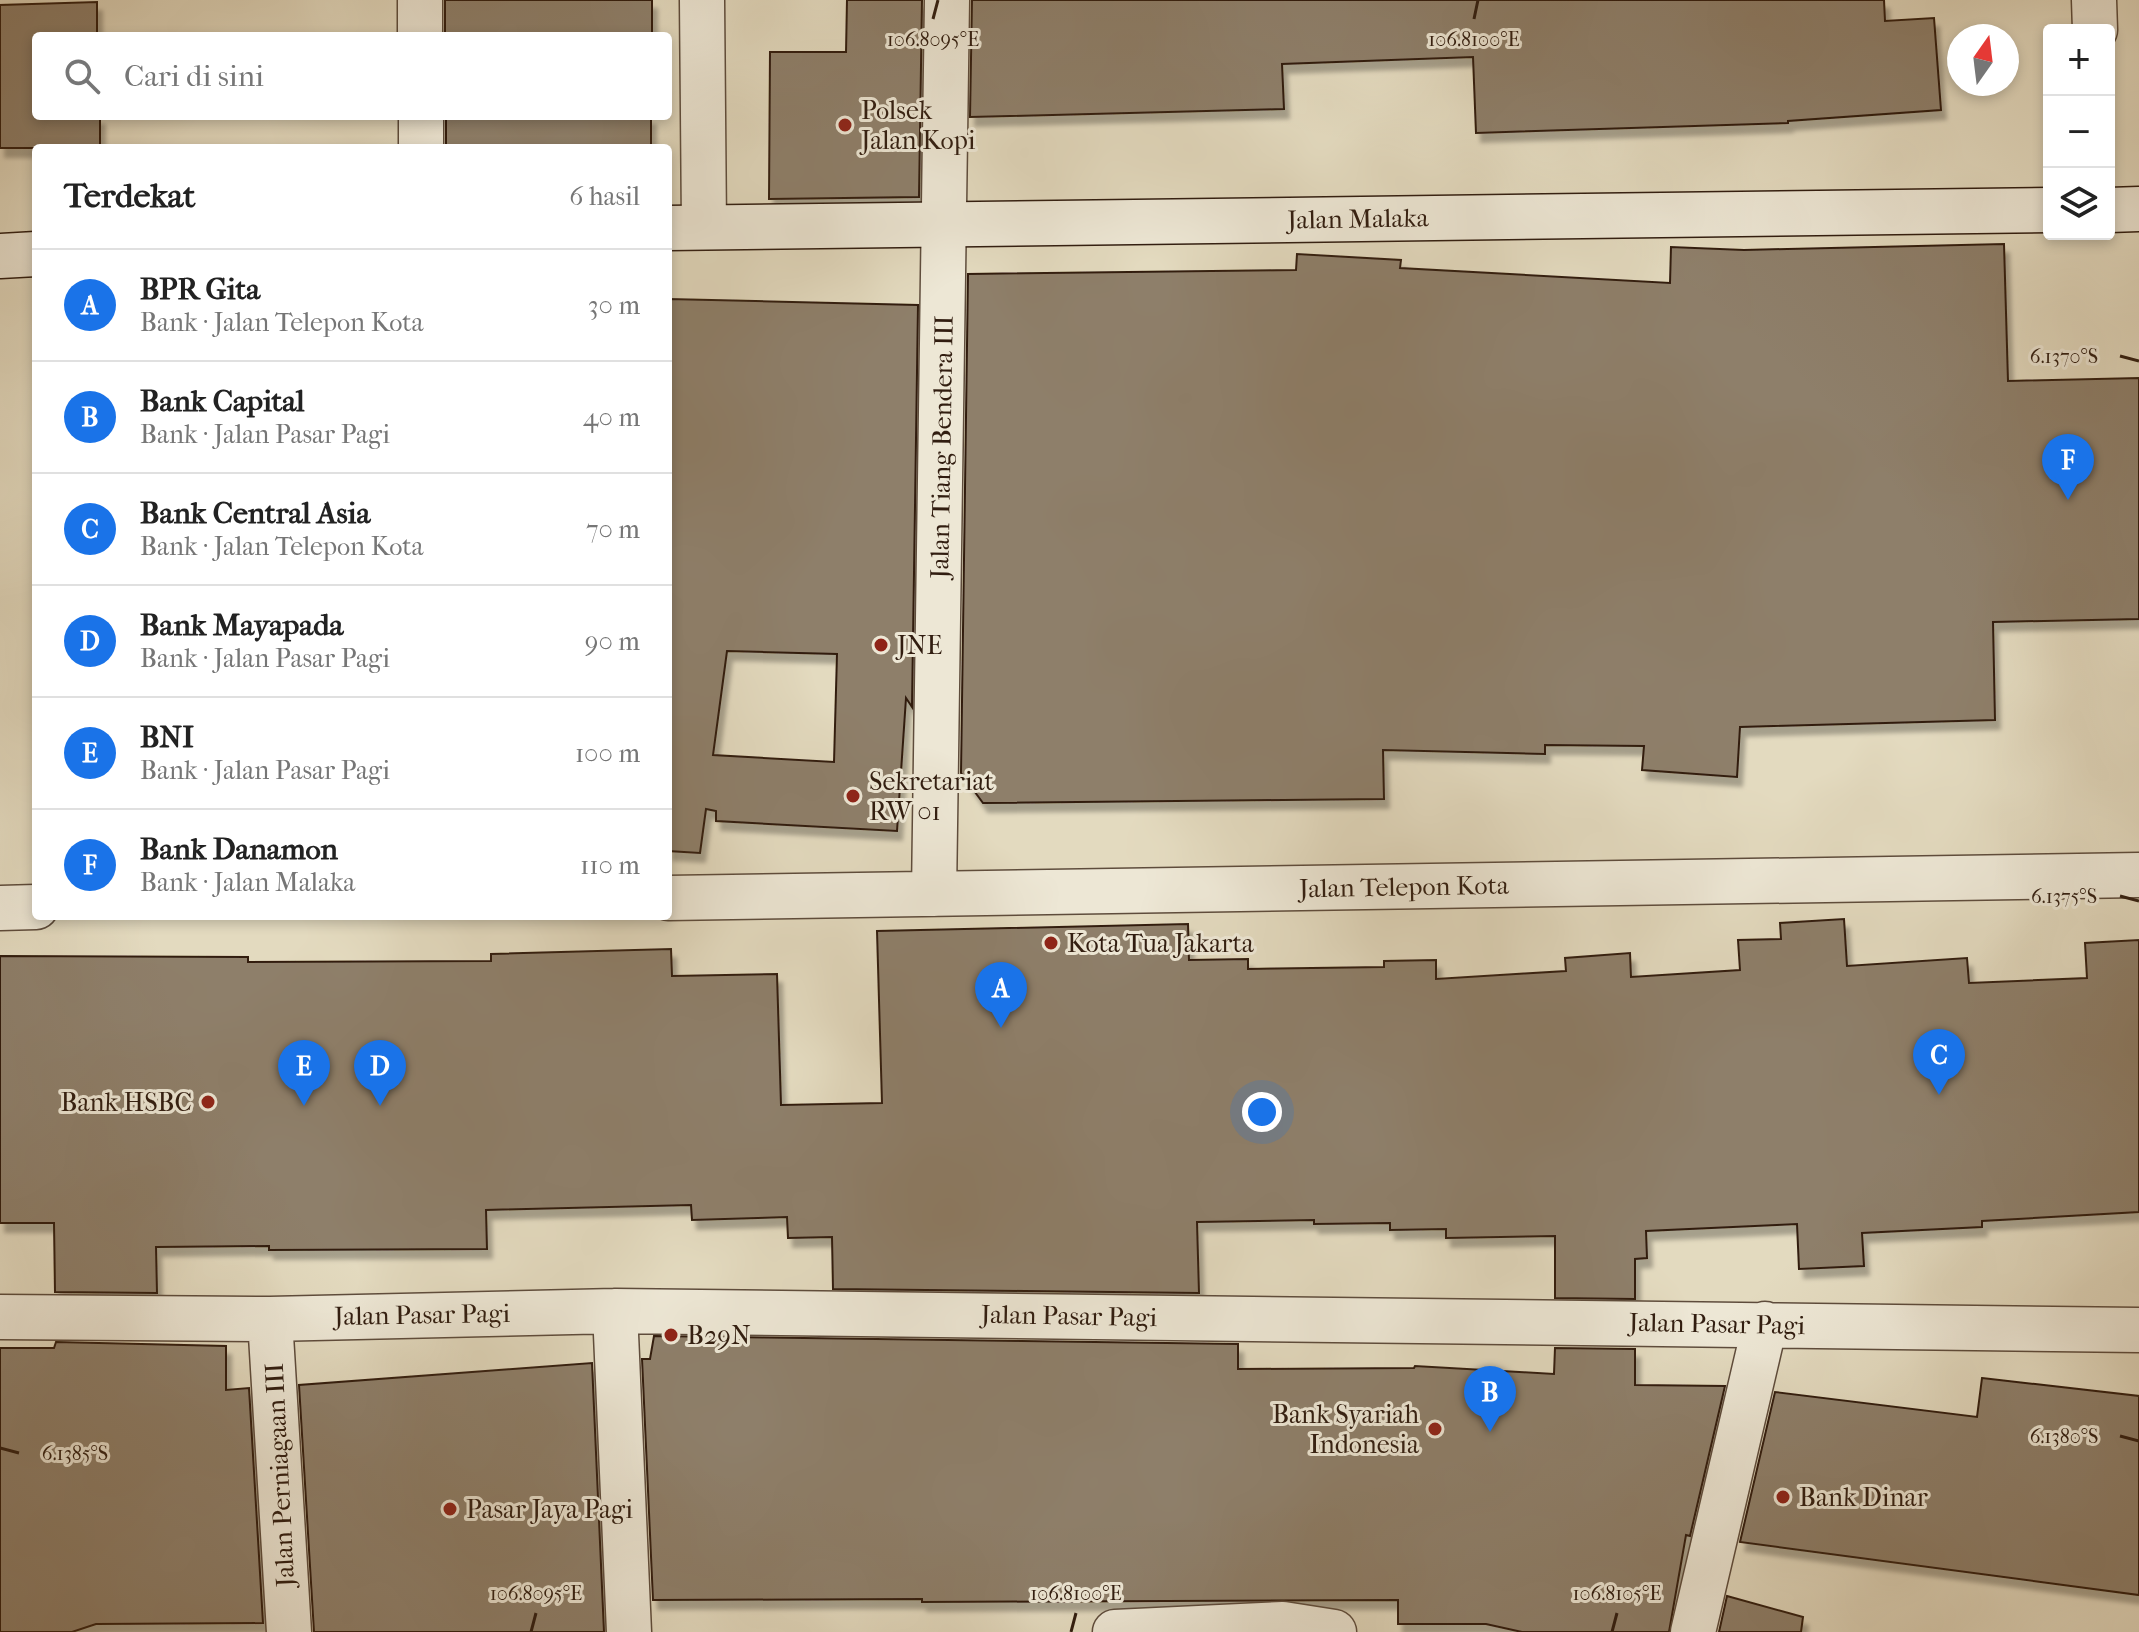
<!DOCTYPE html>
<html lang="id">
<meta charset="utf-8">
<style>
body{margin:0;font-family:"IM FELL French Canon",serif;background:#f2f2f2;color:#222}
.controls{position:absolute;right:24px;top:24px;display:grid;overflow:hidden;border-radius:8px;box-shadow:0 4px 12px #0003}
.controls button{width:72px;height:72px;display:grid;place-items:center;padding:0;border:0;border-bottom:2px solid #e0e0e0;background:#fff;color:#222;font:40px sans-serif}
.compass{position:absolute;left:1947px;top:24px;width:72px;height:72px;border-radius:50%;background:#fff;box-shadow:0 4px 12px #0003;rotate:14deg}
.you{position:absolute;left:1262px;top:1112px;width:28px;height:28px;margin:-20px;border:6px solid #fff;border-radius:50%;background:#1a73e8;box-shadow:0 0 0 12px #1a73e833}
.badge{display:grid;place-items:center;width:52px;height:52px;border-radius:50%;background:#1a73e8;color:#fff;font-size:26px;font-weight:700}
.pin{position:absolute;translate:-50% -66px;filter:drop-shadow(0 2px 4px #0008)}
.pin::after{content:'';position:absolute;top:42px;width:28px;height:24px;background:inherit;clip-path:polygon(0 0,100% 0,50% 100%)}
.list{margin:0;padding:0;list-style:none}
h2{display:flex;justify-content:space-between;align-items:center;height:104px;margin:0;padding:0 32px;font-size:34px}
h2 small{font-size:26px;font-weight:400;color:#767676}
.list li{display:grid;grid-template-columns:52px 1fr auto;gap:24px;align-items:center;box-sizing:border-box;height:112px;padding:0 32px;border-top:2px solid #e0e0e0}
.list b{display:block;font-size:30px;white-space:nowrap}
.list p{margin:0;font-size:26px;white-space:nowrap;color:#767676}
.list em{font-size:26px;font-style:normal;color:#767676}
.icon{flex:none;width:44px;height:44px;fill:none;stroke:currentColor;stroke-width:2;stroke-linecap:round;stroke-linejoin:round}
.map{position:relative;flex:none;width:2139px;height:1632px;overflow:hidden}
.search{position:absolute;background:#fff;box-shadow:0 4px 12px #0003;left:32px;top:32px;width:640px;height:88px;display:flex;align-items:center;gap:20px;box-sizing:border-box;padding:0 28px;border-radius:8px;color:#767676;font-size:30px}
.panel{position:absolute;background:#fff;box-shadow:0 4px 12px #0003;left:32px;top:144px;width:640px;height:776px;border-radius:8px}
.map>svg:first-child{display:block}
</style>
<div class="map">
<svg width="2139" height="1632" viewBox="0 0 2139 1632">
<defs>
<filter id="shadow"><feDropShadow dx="5" dy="9" stdDeviation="2" flood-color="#0004"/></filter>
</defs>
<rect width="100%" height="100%" fill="#e3dabf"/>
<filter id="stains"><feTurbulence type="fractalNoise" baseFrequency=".0025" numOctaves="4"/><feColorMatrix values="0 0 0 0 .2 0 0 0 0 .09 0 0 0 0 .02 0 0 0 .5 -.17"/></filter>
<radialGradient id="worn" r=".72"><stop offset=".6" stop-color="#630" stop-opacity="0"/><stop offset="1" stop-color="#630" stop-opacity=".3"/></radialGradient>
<path fill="#8e7f6b" stroke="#311d10" stroke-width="2" fill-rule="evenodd" filter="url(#shadow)" d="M445,0H652V36H445Z
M847,0H922L919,197L769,199L770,52H846Z
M972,0H1884L1885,21L1934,18L1941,110L1788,121V123L1476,133L1473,57L1282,64L1284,109L970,117Z
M97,2V36H36V116H100V148H0V5Z
M446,116H651V148H446Z
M2004,244L2008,381L2139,378V619L1993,622L1995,720L1740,727L1737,777L1642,770L1644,746L1545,745V754L1383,750L1384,799L983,803L961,773L968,274L1296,270L1297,254L1401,260L1400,268L1670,283L1671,247L1744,250Z
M668,299L918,305L912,707L906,698L897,831L716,821V811L706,809L700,853L668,851ZM727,651L837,654L834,762L713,755Z
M1844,919L1847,966L1967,958L1969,983L2087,978L2085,943L2139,940V1212L1982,1221V1227L1862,1233L1864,1266L1799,1269L1797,1224L1646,1231L1647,1258L1635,1259V1299L1555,1298V1236L1446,1238V1229L1390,1230V1223L1314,1224V1220L1197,1222L1199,1293L833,1289L832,1237L788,1238L787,1217L692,1220L691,1205L486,1210L487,1249L269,1250V1246L156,1247L157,1293L55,1292L54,1223H0V956L248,957V962L491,961V954L671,949L672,976L777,974L781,1105L882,1103L877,931L1188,924L1189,960L1248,959V969L1384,967V961L1436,960V979L1566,971L1565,958L1630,953L1631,977L1740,970L1738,940L1781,939L1780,923Z
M654,1336L1238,1344V1369L1414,1368L1415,1366L1554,1374L1555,1348L1635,1349V1385L1725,1386L1690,1536L1686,1535L1669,1632H1522L1486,1624H1398V1600L922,1602V1599L653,1600L642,1359H650Z
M56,1342L226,1346V1390L249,1388L263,1623L96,1624L72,1632H0V1348H54Z
M592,1363L604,1632H314L299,1385Z
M1982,1378L2139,1396V1595L1740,1542L1775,1392L1977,1417Z
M1727,1596L1803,1617L1801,1632H1719Z"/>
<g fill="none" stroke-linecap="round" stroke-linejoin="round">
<g stroke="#5e4c3c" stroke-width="47">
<path id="minor" d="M420,0V36
M702,0L704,227
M421,116V148
M934,894L947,0
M668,898L2139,875
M0,908L36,907
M615,1311L629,1632
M0,1317L270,1319L615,1311L2139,1330
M270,1319L289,1632
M1115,1632L1283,1624L1334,1632
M1693,1632L1765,1324"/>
</g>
<g stroke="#5e4c3c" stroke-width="47">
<path id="tertiary" d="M2094,0L2095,30"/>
</g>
<g stroke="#311d10" stroke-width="47">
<path id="secondary" d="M2109,210L2139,209
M668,228L2049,210
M0,256L36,254"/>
</g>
<use href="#minor" stroke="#ede7d5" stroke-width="44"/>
<use href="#tertiary" stroke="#ede7d5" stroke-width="44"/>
<use href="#secondary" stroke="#ede7d5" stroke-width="44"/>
</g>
<path fill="none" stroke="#311d10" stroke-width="3" d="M933,19L938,0M1474,19L1478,0M2120,356L2139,361M2120,896L2139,901M2120,1436L2139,1441M0,1448L19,1453M531,1632L536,1613M1071,1632L1076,1613M1612,1632L1617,1613"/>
<g fill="#8f2418" stroke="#ede7d5" stroke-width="3">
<circle cx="845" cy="125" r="8"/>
<circle cx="881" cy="645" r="8"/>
<circle cx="853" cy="796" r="8"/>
<circle cx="1051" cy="943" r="8"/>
<circle cx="208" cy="1102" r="8"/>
<circle cx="671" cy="1335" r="8"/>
<circle cx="1435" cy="1429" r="8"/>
<circle cx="1783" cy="1497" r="8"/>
<circle cx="450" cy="1509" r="8"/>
</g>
<g text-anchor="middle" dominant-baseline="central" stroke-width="6" stroke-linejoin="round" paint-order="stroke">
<g font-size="26" fill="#311d10" stroke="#ede7d5" text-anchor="start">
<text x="861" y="110">Polsek<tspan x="861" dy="30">Jalan Kopi</tspan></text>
<text x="897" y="645">JNE</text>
<text x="869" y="781">Sekretariat<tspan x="869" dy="30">RW 01</tspan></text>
<text x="1067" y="943">Kota Tua Jakarta</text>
<text x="192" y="1102" text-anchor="end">Bank HSBC</text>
<text x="687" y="1335">B29N</text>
<text x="1419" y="1414" text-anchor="end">Bank Syariah<tspan x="1419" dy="30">Indonesia</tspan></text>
<text x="1799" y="1497">Bank Dinar</text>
<text x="466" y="1509">Pasar Jaya Pagi</text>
</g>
<g font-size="26" fill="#311d10" stroke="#ede7d5">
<text transform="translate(1358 219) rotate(-1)">Jalan Malaka</text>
<text transform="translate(942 447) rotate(-89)">Jalan Tiang Bendera III</text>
<text transform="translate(1404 887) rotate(-1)">Jalan Telepon Kota</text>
<text transform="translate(422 1315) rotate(-1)">Jalan Pasar Pagi</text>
<text transform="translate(1069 1316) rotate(1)">Jalan Pasar Pagi</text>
<text transform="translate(1717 1324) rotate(1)">Jalan Pasar Pagi</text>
<text transform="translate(280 1475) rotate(-93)">Jalan Perniagaan III</text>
</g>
</g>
<g font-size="20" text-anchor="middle" fill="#311d10" stroke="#ede7d5" stroke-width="6" stroke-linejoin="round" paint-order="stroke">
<text x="933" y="46">106.8095°E</text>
<text x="1474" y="46">106.8100°E</text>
<text x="2064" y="363">6.1370°S</text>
<text x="2064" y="903">6.1375°S</text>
<text x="2064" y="1443">6.1380°S</text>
<text x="75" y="1460">6.1385°S</text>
<text x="536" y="1600">106.8095°E</text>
<text x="1076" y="1600">106.8100°E</text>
<text x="1617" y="1600">106.8105°E</text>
</g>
<rect width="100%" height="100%" filter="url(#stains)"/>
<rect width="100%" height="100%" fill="url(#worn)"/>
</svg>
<div class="controls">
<button>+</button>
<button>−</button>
<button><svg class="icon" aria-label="layers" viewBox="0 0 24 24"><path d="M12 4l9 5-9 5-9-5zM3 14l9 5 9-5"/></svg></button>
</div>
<svg class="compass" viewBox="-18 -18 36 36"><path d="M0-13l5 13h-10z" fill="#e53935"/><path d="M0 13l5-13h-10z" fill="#767676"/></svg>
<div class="you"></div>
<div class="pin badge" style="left:1001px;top:1028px">A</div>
<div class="pin badge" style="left:1490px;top:1432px">B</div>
<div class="pin badge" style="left:1939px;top:1095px">C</div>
<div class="pin badge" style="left:380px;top:1106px">D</div>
<div class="pin badge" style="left:304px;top:1106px">E</div>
<div class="pin badge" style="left:2068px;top:500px">F</div>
<div class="search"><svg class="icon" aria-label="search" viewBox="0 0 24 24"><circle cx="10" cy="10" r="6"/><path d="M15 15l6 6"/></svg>Cari di sini</div>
<section class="panel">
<h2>Terdekat<small>6 hasil</small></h2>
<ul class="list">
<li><span class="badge">A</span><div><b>BPR Gita</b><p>Bank · Jalan Telepon Kota</p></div><em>30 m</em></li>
<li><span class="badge">B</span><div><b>Bank Capital</b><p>Bank · Jalan Pasar Pagi</p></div><em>40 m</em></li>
<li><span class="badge">C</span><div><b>Bank Central Asia</b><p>Bank · Jalan Telepon Kota</p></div><em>70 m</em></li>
<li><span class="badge">D</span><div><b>Bank Mayapada</b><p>Bank · Jalan Pasar Pagi</p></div><em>90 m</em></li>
<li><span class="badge">E</span><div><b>BNI</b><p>Bank · Jalan Pasar Pagi</p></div><em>100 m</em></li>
<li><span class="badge">F</span><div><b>Bank Danamon</b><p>Bank · Jalan Malaka</p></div><em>110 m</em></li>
</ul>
</section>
</div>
